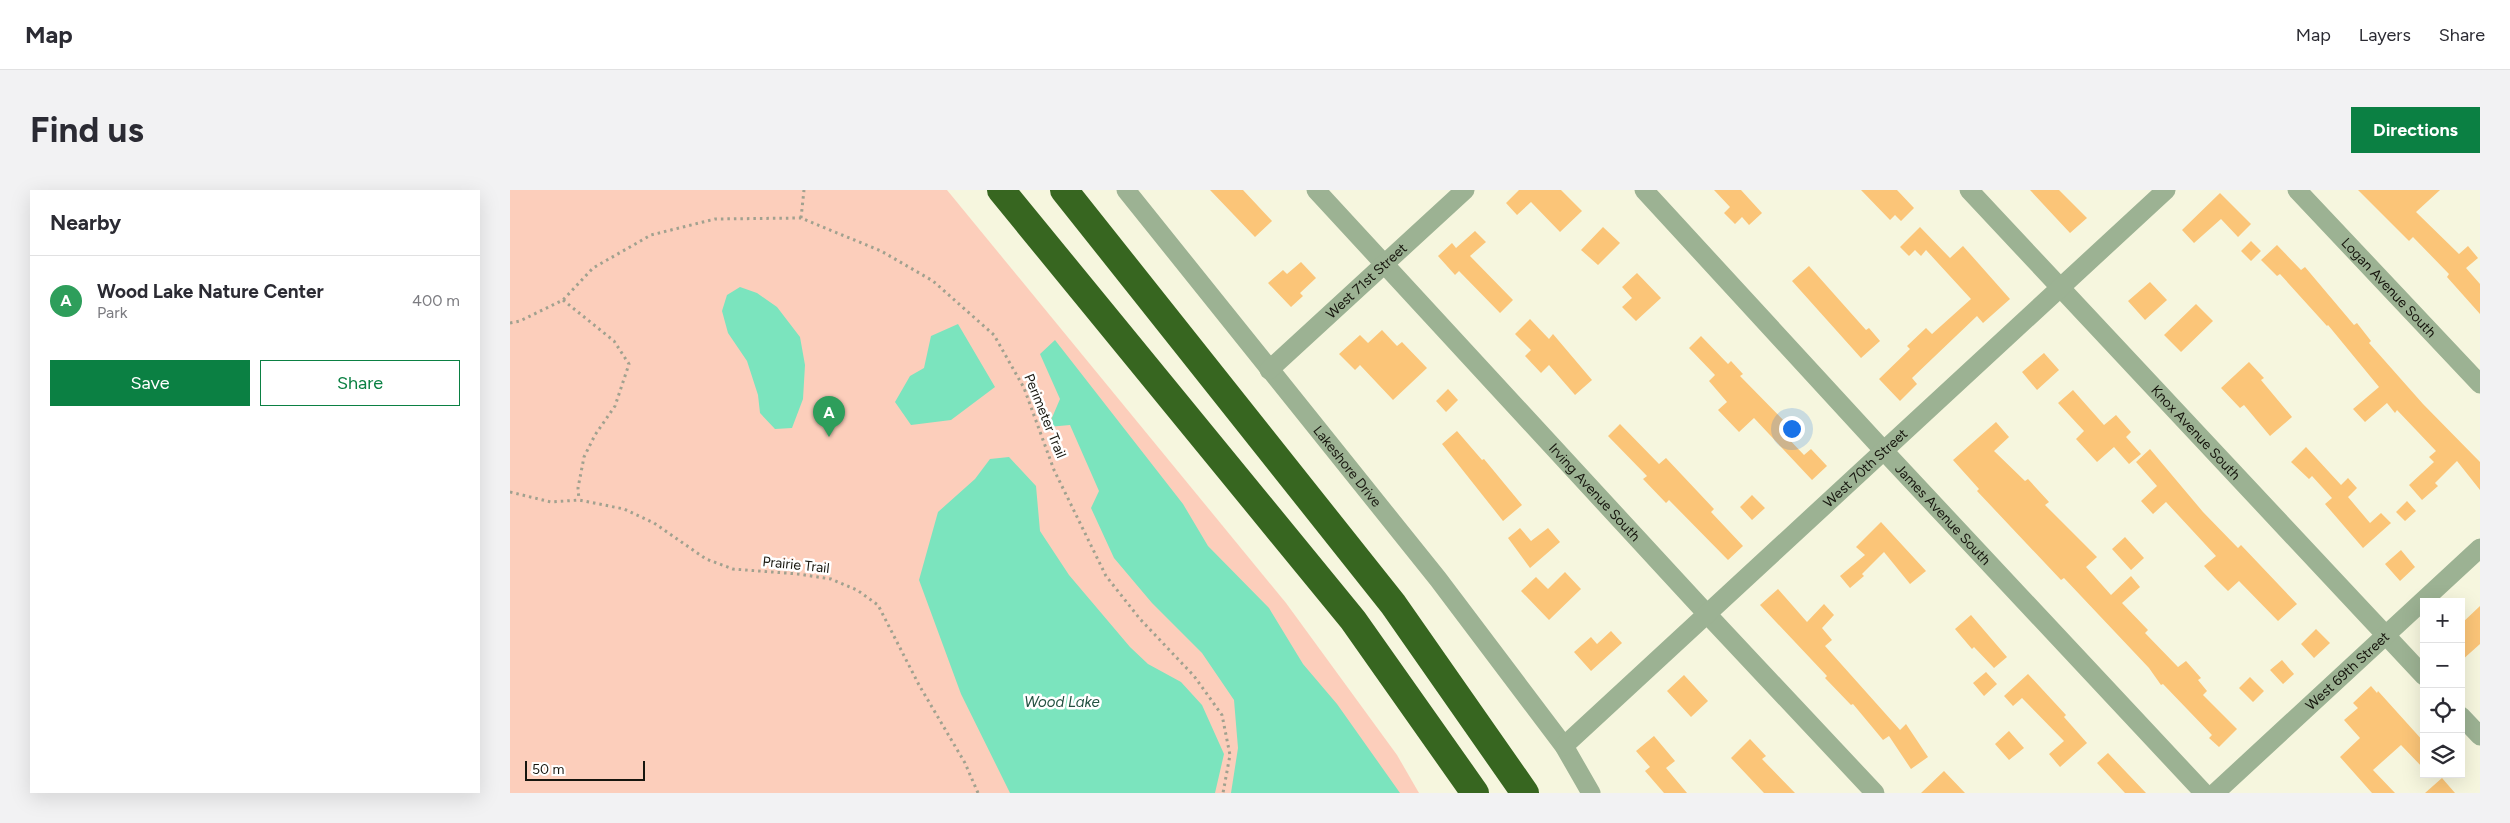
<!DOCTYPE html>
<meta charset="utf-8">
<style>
body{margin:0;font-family:Figtree,sans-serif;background:#f2f2f3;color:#2b2b33}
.controls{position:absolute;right:15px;bottom:15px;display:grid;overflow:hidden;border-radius:0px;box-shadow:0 5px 20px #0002}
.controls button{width:45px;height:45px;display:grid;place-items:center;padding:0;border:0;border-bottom:1px solid #e1e1e2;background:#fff;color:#2b2b33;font:25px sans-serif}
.scale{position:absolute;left:15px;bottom:12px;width:120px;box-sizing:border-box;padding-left:5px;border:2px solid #17160e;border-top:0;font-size:14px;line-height:18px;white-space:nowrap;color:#17160e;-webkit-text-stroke:4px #fff;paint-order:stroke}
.you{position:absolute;left:1281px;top:238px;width:18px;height:18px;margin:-12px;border:4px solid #fff;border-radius:50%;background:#1a73e8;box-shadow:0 0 0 8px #1a73e833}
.badge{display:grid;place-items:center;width:32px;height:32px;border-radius:50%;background:#0b8043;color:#fff;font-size:16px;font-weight:700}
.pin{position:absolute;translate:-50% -41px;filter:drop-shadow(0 1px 2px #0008)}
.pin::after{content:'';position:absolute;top:26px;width:18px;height:15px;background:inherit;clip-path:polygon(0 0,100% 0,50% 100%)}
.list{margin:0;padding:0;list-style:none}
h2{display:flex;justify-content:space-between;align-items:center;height:65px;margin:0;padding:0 20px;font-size:21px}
h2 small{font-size:16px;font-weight:400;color:#7c7c81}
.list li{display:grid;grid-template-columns:32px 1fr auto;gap:15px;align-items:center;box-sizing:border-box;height:90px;padding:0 20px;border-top:1px solid #e1e1e2}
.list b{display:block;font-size:19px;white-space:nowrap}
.list p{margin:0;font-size:16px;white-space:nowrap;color:#7c7c81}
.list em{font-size:16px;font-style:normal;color:#7c7c81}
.actions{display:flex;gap:10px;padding:15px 20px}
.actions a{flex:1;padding:11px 0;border:1px solid #0b8043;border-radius:0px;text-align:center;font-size:18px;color:#0b8043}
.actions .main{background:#0b8043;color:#fff}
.icon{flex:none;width:28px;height:28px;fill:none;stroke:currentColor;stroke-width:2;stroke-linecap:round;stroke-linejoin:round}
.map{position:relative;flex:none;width:1970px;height:603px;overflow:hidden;border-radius:0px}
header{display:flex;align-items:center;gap:30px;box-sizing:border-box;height:70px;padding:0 25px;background:#fff;border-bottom:1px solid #e1e1e2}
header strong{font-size:24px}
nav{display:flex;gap:28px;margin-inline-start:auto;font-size:18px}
.intro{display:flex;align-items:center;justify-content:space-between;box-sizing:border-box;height:120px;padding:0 30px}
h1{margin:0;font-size:35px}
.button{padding:12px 22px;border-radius:0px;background:#0b8043;color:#fff;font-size:18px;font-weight:700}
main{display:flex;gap:30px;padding:0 30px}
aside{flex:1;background:#fff;border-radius:0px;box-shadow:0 5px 20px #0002}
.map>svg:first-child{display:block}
</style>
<header>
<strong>Map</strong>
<nav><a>Map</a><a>Layers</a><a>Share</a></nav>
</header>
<div class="intro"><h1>Find us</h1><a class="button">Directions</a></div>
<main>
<aside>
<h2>Nearby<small></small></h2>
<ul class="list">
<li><span class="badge" style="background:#2e9e5b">A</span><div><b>Wood Lake Nature Center</b><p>Park</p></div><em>400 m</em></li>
</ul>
<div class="actions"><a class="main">Save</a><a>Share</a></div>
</aside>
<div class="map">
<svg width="1970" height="603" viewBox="0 0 1970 603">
<rect width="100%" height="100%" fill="#f6f6de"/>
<path fill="#fccebb" d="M0,0H437L776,413L887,565L909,603H0Z"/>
<path fill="#7be4be" d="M230,97L247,103L267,117L290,147L295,175L293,209L282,238L265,239L250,223L248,205L237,171L218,143L212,121L217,105Z
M448,134L485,197L441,230L401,235L385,212L400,186L414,178L421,146Z
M545,150L673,314L698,356L759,418L793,474L827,514L890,603H721L728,558L724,510L692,463L642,413L604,368L581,318L589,301L560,235L538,237L550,209L530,164Z
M499,267L526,296L530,341L559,385L620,457L638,474L671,492L692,515L714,564L705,603H500L451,504L409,390L428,322L465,289L480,269Z"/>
<path fill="#fbc578" d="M700,0H733L762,31L745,47Z
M1009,0H1051L1072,21L1050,42L1021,12L1007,25L996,13Z
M1204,0H1231L1252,23L1239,35L1232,27L1225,34L1214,23L1220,17Z
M1351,0H1387L1404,18L1391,31L1385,25L1380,30Z
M1520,0H1549L1577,28L1560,43Z
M1848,0H1930L1906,22L1949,64L1958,56L1968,68L1956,78L1970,94V124L1937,87L1939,84L1903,47L1899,51Z
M1710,3L1741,34L1728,47L1711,29L1684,53L1672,40Z
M1093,37L1110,53L1088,75L1071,60Z
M1410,37L1440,68L1453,56L1500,109L1473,133L1467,126L1402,188L1407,194L1390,211L1369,189L1400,159L1397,156L1416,138L1422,144L1461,109L1416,60L1411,66L1405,60L1399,66L1390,57Z
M965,41L976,52L960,66L1003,110L990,123L949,81L945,85L928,66L942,53L946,58Z
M1741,51L1751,61L1741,71L1731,61Z
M1767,55L1791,80L1795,77L1844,135L1847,133L1861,151L1859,153L1913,214L1970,272V300L1947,271L1925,293L1928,296L1912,310L1899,295L1924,272L1919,267L1926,261L1887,220L1885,223L1877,213L1855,232L1843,219L1869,197L1818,135L1817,136L1770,84L1767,86L1751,70Z
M791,72L806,88L790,103L793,106L781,117L758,93L773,80L777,84Z
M1299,76L1356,140L1359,138L1370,151L1351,168L1282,91Z
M1127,83L1151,108L1126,131L1112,117L1122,108L1112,97Z
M1640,92L1657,110L1635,130L1618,111Z
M1686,114L1703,131L1671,162L1654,145Z
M1020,129L1039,149L1043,144L1082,190L1065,205L1039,175L1031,183L1015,166L1021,160L1005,144Z
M872,140L887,156L892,152L917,178L883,210L850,175L845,180L829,164L850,145L858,153Z
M1191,146L1218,174L1221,171L1233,184L1230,186L1282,239L1275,245L1294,265L1301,259L1317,276L1302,290L1244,228L1229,242L1208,220L1217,212L1199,191L1205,185L1179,158Z
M1534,163L1549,180L1527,200L1512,182Z
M1739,172L1754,188L1751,190L1782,227L1760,246L1734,215L1730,218L1711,198Z
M938,199L948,210L936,222L926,211Z
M1563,200L1594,235L1606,225L1621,242L1616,247L1631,264L1619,274L1604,257L1587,272L1566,249L1574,241L1548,213Z
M1486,232L1499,247L1484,261L1515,291L1518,289L1539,312L1535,315L1587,367L1576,377L1601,405L1621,386L1630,397L1612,413L1638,440L1635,443L1668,477L1676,471L1691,488L1688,490L1697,501L1693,505L1727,539L1709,557L1699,548L1702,545L1653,494L1651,495L1639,478L1554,388L1551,390L1467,301L1469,299L1443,270Z
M1110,234L1149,274L1156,268L1204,319L1201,322L1233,356L1218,370L1159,310L1156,313L1133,289L1137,286L1098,246Z
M947,241L972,270L974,269L1012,315L993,331L932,254Z
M1796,257L1831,295L1838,288L1847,298L1838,307L1860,333L1871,323L1881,333L1853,358L1815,314L1822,308L1802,286L1799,289L1781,272Z
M1640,259L1693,322L1728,358L1731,355L1787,414L1768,431L1729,391L1718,401L1705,388L1694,376L1706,366L1656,312L1643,324L1631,311L1647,296L1626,272Z
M1242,305L1255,318L1242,330L1230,317Z
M1897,311L1906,321L1895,331L1886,322Z
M1371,332L1416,381L1400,394L1374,362L1352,384L1354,386L1340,398L1330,386L1355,365L1346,357Z
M1010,338L1021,351L1038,338L1050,352L1020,378L998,348Z
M1615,347L1634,368L1621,380L1602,359Z
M1891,360L1905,377L1890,391L1875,374Z
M1055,382L1071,399L1039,430L1011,401L1026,387L1038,399Z
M1268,399L1297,432L1314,414L1324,425L1312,438L1322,450L1315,456L1390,540L1396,534L1418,567L1401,579L1379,546L1373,550L1343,514L1341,515L1315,488L1317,486L1250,415Z
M1970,416V454L1951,471V434Z
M1461,425L1497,467L1484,478L1464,457L1462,459L1445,439Z
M1806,439L1820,453L1804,468L1791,454Z
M1101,441L1112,453L1081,481L1064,462L1081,447L1087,454Z
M1772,470L1784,484L1773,494L1760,480Z
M1476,482L1487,494L1474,506L1463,493Z
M1518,484L1556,525L1554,527L1577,553L1550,577L1539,564L1554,551L1512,508L1503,516L1494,506Z
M1174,485L1198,511L1181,527L1157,501Z
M1740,487L1754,501L1743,512L1729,498Z
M1861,496L1867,503L1868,501L1914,552V579L1891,555L1863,580L1885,603H1862L1830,567L1850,548L1834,530L1848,518L1843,513Z
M1499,541L1514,558L1499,570L1485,554Z
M1144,546L1165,571L1156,578L1177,603H1154L1135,581L1140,577L1126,561Z
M1240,549L1256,566L1252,569L1285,603H1254L1221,568Z
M1598,563L1636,603H1615L1587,573Z
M1434,581L1455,603H1411Z
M1932,588L1945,603H1915Z"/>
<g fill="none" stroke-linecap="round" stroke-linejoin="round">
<path stroke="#a1a18f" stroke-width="3" stroke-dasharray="2.5 4" stroke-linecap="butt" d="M291,28L294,0
M53,110L104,151L119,174L105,216L85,245L74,267L68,298L69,310
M0,133L10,131L53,110L83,78L141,45L205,29L291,28L371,61L423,91L484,145L514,198L544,280L596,386L630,429L684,486L712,525L720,565L713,603
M0,302L41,312L69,310L114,319L144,333L196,369L223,379L288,384L321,389L347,400L368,415L409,495L455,573L468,603"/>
<g stroke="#9cb293" stroke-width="19">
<path id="s1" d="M616,0L928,389L1054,556L1081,603"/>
<path id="s2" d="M806,0L1197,424L1365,603"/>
<path id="s3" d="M1134,0L1374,261L1694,603"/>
<path id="s4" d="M1459,0L1914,486"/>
<path id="s5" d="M1787,0L1970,194"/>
<path id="s6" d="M759,180L955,0"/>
<path d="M1951,526L1970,546"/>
<path id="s7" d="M1054,556L1656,0"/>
<path id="s8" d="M1705,603L1970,358"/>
</g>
<path stroke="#376620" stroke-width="28" d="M491,0L843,430L965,603
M554,0L883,414L1015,603"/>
</g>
<g text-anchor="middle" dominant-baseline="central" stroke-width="5" stroke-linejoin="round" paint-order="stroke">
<g font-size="14" fill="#17160e" stroke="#fff">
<text stroke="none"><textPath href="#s6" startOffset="132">West 71st Street</textPath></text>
<text stroke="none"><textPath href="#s5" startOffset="134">Logan Avenue South</textPath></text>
<text transform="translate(535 226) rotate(68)">Perimeter Trail</text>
<text stroke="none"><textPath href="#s4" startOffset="332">Knox Avenue South</textPath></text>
<text stroke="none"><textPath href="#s1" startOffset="354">Lakeshore Drive</textPath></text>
<text stroke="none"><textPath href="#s7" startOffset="410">West 70th Street</textPath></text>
<text stroke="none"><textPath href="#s2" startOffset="411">Irving Avenue South</textPath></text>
<text stroke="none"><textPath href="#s3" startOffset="441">James Avenue South</textPath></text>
<text transform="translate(286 375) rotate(6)">Prairie Trail</text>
<text stroke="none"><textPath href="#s8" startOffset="180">West 69th Street</textPath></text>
</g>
<g font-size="15" font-style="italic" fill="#235141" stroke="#fff">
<text x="552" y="512">Wood Lake</text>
</g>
</g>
</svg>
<div class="controls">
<button>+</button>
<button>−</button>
<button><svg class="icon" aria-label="locate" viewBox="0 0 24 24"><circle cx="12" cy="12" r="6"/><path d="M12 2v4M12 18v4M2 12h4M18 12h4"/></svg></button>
<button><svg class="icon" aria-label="layers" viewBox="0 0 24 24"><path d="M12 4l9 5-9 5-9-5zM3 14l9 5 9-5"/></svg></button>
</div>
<div class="scale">50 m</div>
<div class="you"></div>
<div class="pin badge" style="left:319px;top:247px;background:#2e9e5b">A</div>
</div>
</main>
